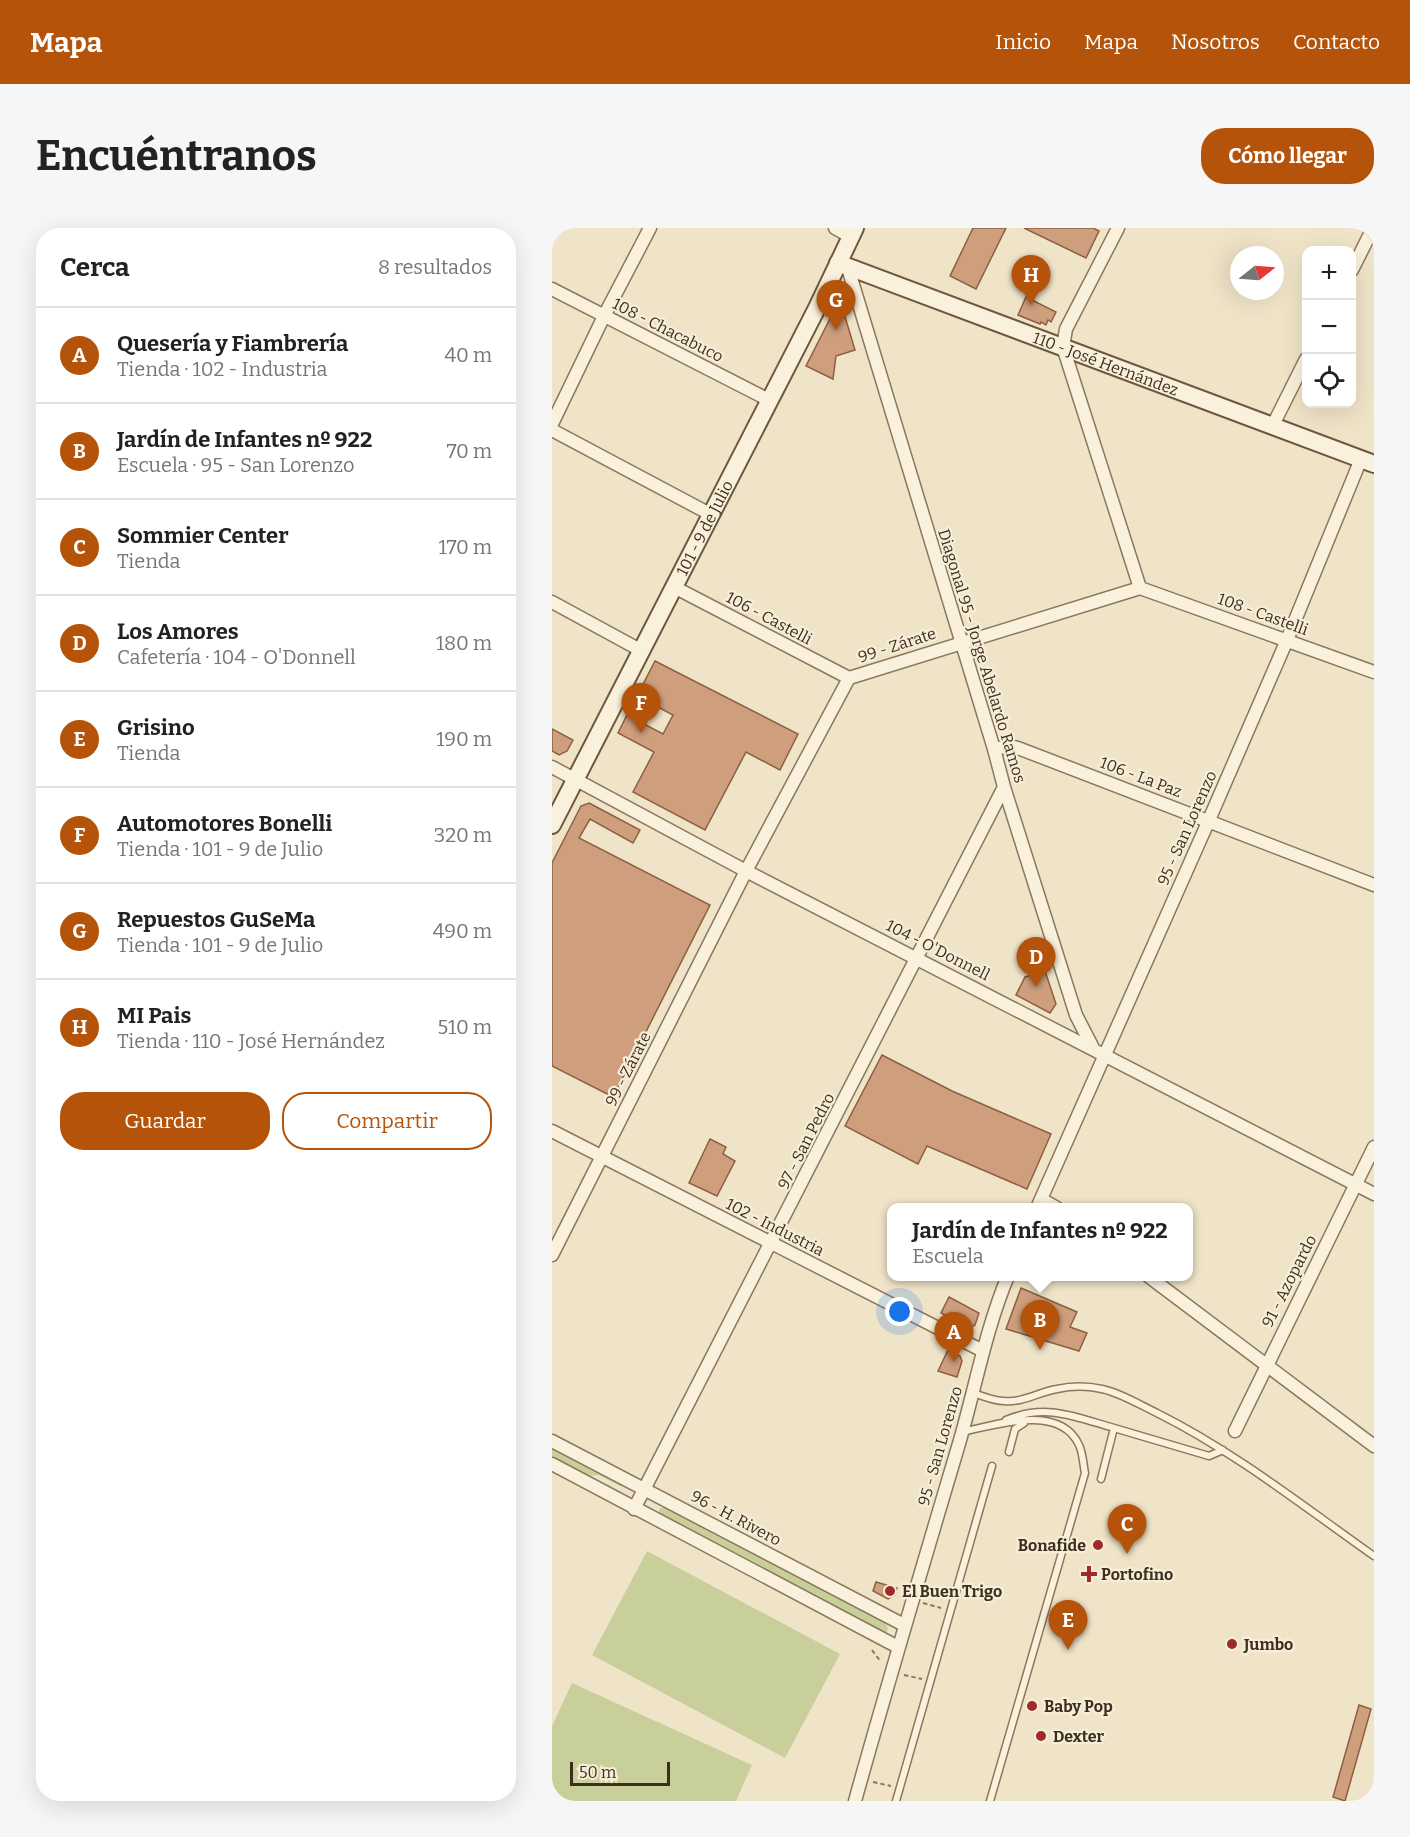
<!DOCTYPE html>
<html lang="es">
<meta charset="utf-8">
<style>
body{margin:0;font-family:Bitter,serif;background:#f6f6f6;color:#222}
.controls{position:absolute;right:18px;top:18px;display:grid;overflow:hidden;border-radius:12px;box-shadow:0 6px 24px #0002}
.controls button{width:54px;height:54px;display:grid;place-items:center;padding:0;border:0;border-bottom:2px solid #e0e0e0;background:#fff;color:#222;font:30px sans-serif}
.compass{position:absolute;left:678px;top:18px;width:54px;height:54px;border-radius:50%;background:#fff;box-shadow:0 6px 24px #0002;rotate:73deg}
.scale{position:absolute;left:18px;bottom:15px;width:100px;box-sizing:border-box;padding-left:6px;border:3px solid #3d2e20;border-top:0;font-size:16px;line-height:21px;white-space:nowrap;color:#3d2e20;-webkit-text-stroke:4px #f7eed8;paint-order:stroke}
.you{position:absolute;left:348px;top:1084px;width:21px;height:21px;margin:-15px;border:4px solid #fff;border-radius:50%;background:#1a73e8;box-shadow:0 0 0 9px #1a73e833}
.badge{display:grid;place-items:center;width:39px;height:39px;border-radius:50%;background:#b45309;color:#fff;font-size:20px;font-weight:700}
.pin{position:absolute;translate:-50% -50px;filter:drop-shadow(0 2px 3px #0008)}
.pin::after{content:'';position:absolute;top:32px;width:21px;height:18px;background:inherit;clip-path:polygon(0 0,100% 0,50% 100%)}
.popup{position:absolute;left:335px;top:975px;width:306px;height:78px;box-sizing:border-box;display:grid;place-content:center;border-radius:12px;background:#fff;filter:drop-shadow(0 2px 4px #0005);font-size:20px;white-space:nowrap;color:#767676}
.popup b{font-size:22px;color:#222}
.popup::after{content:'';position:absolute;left:50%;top:100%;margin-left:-12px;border:12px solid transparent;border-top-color:#fff}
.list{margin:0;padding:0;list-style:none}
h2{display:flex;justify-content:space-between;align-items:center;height:78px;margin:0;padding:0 24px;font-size:26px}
h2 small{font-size:20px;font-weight:400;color:#767676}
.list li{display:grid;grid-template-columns:39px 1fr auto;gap:18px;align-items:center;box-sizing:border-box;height:96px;padding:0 24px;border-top:2px solid #e0e0e0}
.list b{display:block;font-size:22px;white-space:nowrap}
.list p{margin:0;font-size:20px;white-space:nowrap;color:#767676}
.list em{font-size:20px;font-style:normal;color:#767676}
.actions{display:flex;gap:12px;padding:18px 24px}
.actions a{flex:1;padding:14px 0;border:2px solid #b45309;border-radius:24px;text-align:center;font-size:21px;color:#b45309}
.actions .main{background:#b45309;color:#fff}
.icon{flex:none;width:33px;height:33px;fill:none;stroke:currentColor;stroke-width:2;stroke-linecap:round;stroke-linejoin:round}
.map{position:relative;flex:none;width:822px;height:1573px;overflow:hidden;border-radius:24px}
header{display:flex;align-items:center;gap:36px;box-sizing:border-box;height:84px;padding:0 30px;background:#b45309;color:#fff}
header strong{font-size:28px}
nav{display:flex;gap:33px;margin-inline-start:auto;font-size:21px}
.intro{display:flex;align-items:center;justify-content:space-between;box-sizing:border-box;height:144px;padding:0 36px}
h1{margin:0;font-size:42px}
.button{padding:15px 27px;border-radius:24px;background:#b45309;color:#fff;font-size:21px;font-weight:700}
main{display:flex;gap:36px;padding:0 36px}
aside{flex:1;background:#fff;border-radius:24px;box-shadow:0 6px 24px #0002}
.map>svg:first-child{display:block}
</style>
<header>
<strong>Mapa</strong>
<nav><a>Inicio</a><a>Mapa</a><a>Nosotros</a><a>Contacto</a></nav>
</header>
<div class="intro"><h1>Encuéntranos</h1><a class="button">Cómo llegar</a></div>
<main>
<aside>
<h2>Cerca<small>8 resultados</small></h2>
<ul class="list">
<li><span class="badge">A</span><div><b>Quesería y Fiambrería</b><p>Tienda · 102 - Industria</p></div><em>40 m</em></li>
<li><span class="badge">B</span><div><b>Jardín de Infantes nº 922</b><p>Escuela · 95 - San Lorenzo</p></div><em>70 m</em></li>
<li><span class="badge">C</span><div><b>Sommier Center</b><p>Tienda</p></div><em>170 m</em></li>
<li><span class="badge">D</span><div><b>Los Amores</b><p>Cafetería · 104 - O'Donnell</p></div><em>180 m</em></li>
<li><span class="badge">E</span><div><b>Grisino</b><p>Tienda</p></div><em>190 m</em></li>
<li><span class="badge">F</span><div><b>Automotores Bonelli</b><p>Tienda · 101 - 9 de Julio</p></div><em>320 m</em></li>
<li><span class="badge">G</span><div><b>Repuestos GuSeMa</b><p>Tienda · 101 - 9 de Julio</p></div><em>490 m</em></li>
<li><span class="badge">H</span><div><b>MI Pais</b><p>Tienda · 110 - José Hernández</p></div><em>510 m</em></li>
</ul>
<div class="actions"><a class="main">Guardar</a><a>Compartir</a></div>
</aside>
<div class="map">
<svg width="822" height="1573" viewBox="0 0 822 1573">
<rect width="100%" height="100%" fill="#f0e4c8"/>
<path fill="#c9cf9b" d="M0,1220L71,1257L70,1259L47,1247L34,1248L0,1229Z
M108,1280H113L334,1396L336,1400L335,1404L332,1405L109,1287L107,1283Z
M95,1323L288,1426L233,1530L40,1427Z
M20,1455L200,1537L184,1573H0V1498Z"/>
<path fill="#cf9f7d" stroke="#8d5f41" stroke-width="1.5" d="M421,0H454L424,61L398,48Z
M472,0H541L547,3L534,30Z
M474,69L504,84L499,94L496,92L494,97L489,94L488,96L466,87Z
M283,81L291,82L303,122L284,128L281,151L254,138Z
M103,433L246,506L228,542L194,524L153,602L81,564L102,524L66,505L75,487L111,506L121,487L85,468Z
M0,501L21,512L15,523L7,527L0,523Z
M37,575L88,602L81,615L38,591L27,610L158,677L61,869L0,838V635L29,578Z
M493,743L504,776L498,785L464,767L473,749Z
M330,827L400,863L499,906L475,961L375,918L366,936L293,898Z
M158,911L174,919L171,926L183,933L165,968L137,955Z
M469,1060L525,1084L518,1099L535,1105L527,1123L454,1101Z
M397,1069L427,1085L423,1097L418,1100L389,1085Z
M396,1122L408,1128L410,1133L405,1149L386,1143Z
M324,1354L345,1360L343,1367L336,1371L321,1363Z
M807,1477L819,1481L793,1573L781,1569Z"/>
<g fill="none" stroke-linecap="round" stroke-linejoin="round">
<g stroke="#8d765c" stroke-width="9">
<path id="lane" d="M421,1165C431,1168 441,1173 452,1173C470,1175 487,1164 505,1161C519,1158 536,1158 550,1161C569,1165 588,1177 605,1185C683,1224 751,1278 822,1328
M454,1192C494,1175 523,1189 562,1200L549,1251
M562,1200L657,1228L671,1222
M410,1204C443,1197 508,1175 527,1217C531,1225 531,1236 533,1245L438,1573
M457,1224L463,1201L472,1195
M344,1573L440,1238"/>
</g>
<g stroke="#8d765c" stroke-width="15">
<path id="street" d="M283,0L299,9
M566,0L514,101L511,119L588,360
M296,40L442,521L452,559L524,787L542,822
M800,42L821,0
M0,61L217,172
M0,196L52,88L98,0
M721,197L754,131
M0,202L158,286
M122,359L297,450
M588,360L822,444
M0,374L90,423
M442,521L457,518L466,520L822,657
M0,539L194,643L822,966
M0,903L431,1123
M489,971L505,980
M485,980L657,592L735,412L809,231
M0,1027L194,643L297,450L588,360
M596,1048L822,1218
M683,1203L822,919
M0,1213L352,1397
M0,1236L346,1419
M82,1281L452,559
M303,1573C336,1454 371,1337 406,1219C423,1162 433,1103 456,1048"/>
</g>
<g stroke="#6f573f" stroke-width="20">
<g id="secondary">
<path id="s1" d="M286,35L822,236"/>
<path id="s2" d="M0,597L265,80L303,0"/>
</g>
</g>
<path stroke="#8d765c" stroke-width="2" stroke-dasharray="4.5 3" stroke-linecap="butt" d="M371,1375L389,1380
M320,1422L329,1434
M352,1447L370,1451
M321,1554L339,1558"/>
<use href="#lane" stroke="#faf1dc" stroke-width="6"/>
<use href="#street" stroke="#faf1dc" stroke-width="12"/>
<use href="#secondary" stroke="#faf1dc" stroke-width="16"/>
</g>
<g fill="#9e2a2b" stroke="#f7eed8" stroke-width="2">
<circle cx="546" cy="1317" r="6"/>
<path d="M534 1337h6v6h6v6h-6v6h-6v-6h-6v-6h6z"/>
<circle cx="338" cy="1363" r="6"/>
<circle cx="680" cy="1416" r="6"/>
<circle cx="480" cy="1478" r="6"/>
<circle cx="489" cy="1508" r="6"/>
</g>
<g text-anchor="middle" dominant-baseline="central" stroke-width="4.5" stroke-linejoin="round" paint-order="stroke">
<g font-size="16" fill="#3d2e20" stroke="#f7eed8">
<text transform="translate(116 102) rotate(27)">108 - Chacabuco</text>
<text stroke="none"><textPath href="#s1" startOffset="286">110 - José Hernández</textPath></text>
<text stroke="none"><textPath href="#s2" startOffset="334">101 - 9 de Julio</textPath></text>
<text transform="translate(711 386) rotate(20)">108 - Castelli</text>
<text transform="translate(217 390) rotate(28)">106 - Castelli</text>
<text transform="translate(345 417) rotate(-18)">99 - Zárate</text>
<text transform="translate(430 428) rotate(73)">Diagonal 95 - Jorge Abelardo Ramos</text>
<text transform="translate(589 549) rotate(21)">106 - La Paz</text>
<text transform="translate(635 600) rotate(-66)">95 - San Lorenzo</text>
<text transform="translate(386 722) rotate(27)">104 - O'Donnell</text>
<text transform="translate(76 841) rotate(-63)">99 - Zárate</text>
<text transform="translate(254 913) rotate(-63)">97 - San Pedro</text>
<text transform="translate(223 999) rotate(27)">102 - Industria</text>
<text transform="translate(737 1053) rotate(-63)">91 - Azopardo</text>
<text transform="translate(388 1218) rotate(-74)">95 - San Lorenzo</text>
<text transform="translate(184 1290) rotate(28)">96 - H. Rivero</text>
</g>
<g font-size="16" font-weight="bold" fill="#3d2e20" stroke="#f7eed8" text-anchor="start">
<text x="534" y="1317" text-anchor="end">Bonafide</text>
<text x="549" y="1346">Portofino</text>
<text x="350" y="1363">El Buen Trigo</text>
<text x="692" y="1416">Jumbo</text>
<text x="492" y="1478">Baby Pop</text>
<text x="501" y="1508">Dexter</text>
</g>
</g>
</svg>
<div class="controls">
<button>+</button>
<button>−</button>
<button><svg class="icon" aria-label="locate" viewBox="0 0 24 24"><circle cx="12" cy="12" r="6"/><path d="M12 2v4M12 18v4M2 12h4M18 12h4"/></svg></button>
</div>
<svg class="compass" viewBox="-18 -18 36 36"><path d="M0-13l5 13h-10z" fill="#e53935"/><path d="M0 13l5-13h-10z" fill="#767676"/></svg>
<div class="scale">50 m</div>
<div class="you"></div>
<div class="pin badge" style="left:402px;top:1134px">A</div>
<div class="pin badge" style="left:488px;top:1122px">B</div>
<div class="popup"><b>Jardín de Infantes nº 922</b>Escuela</div>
<div class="pin badge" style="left:575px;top:1326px">C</div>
<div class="pin badge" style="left:484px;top:759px">D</div>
<div class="pin badge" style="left:516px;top:1422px">E</div>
<div class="pin badge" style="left:89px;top:505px">F</div>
<div class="pin badge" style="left:284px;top:102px">G</div>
<div class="pin badge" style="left:479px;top:77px">H</div>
</div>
</main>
